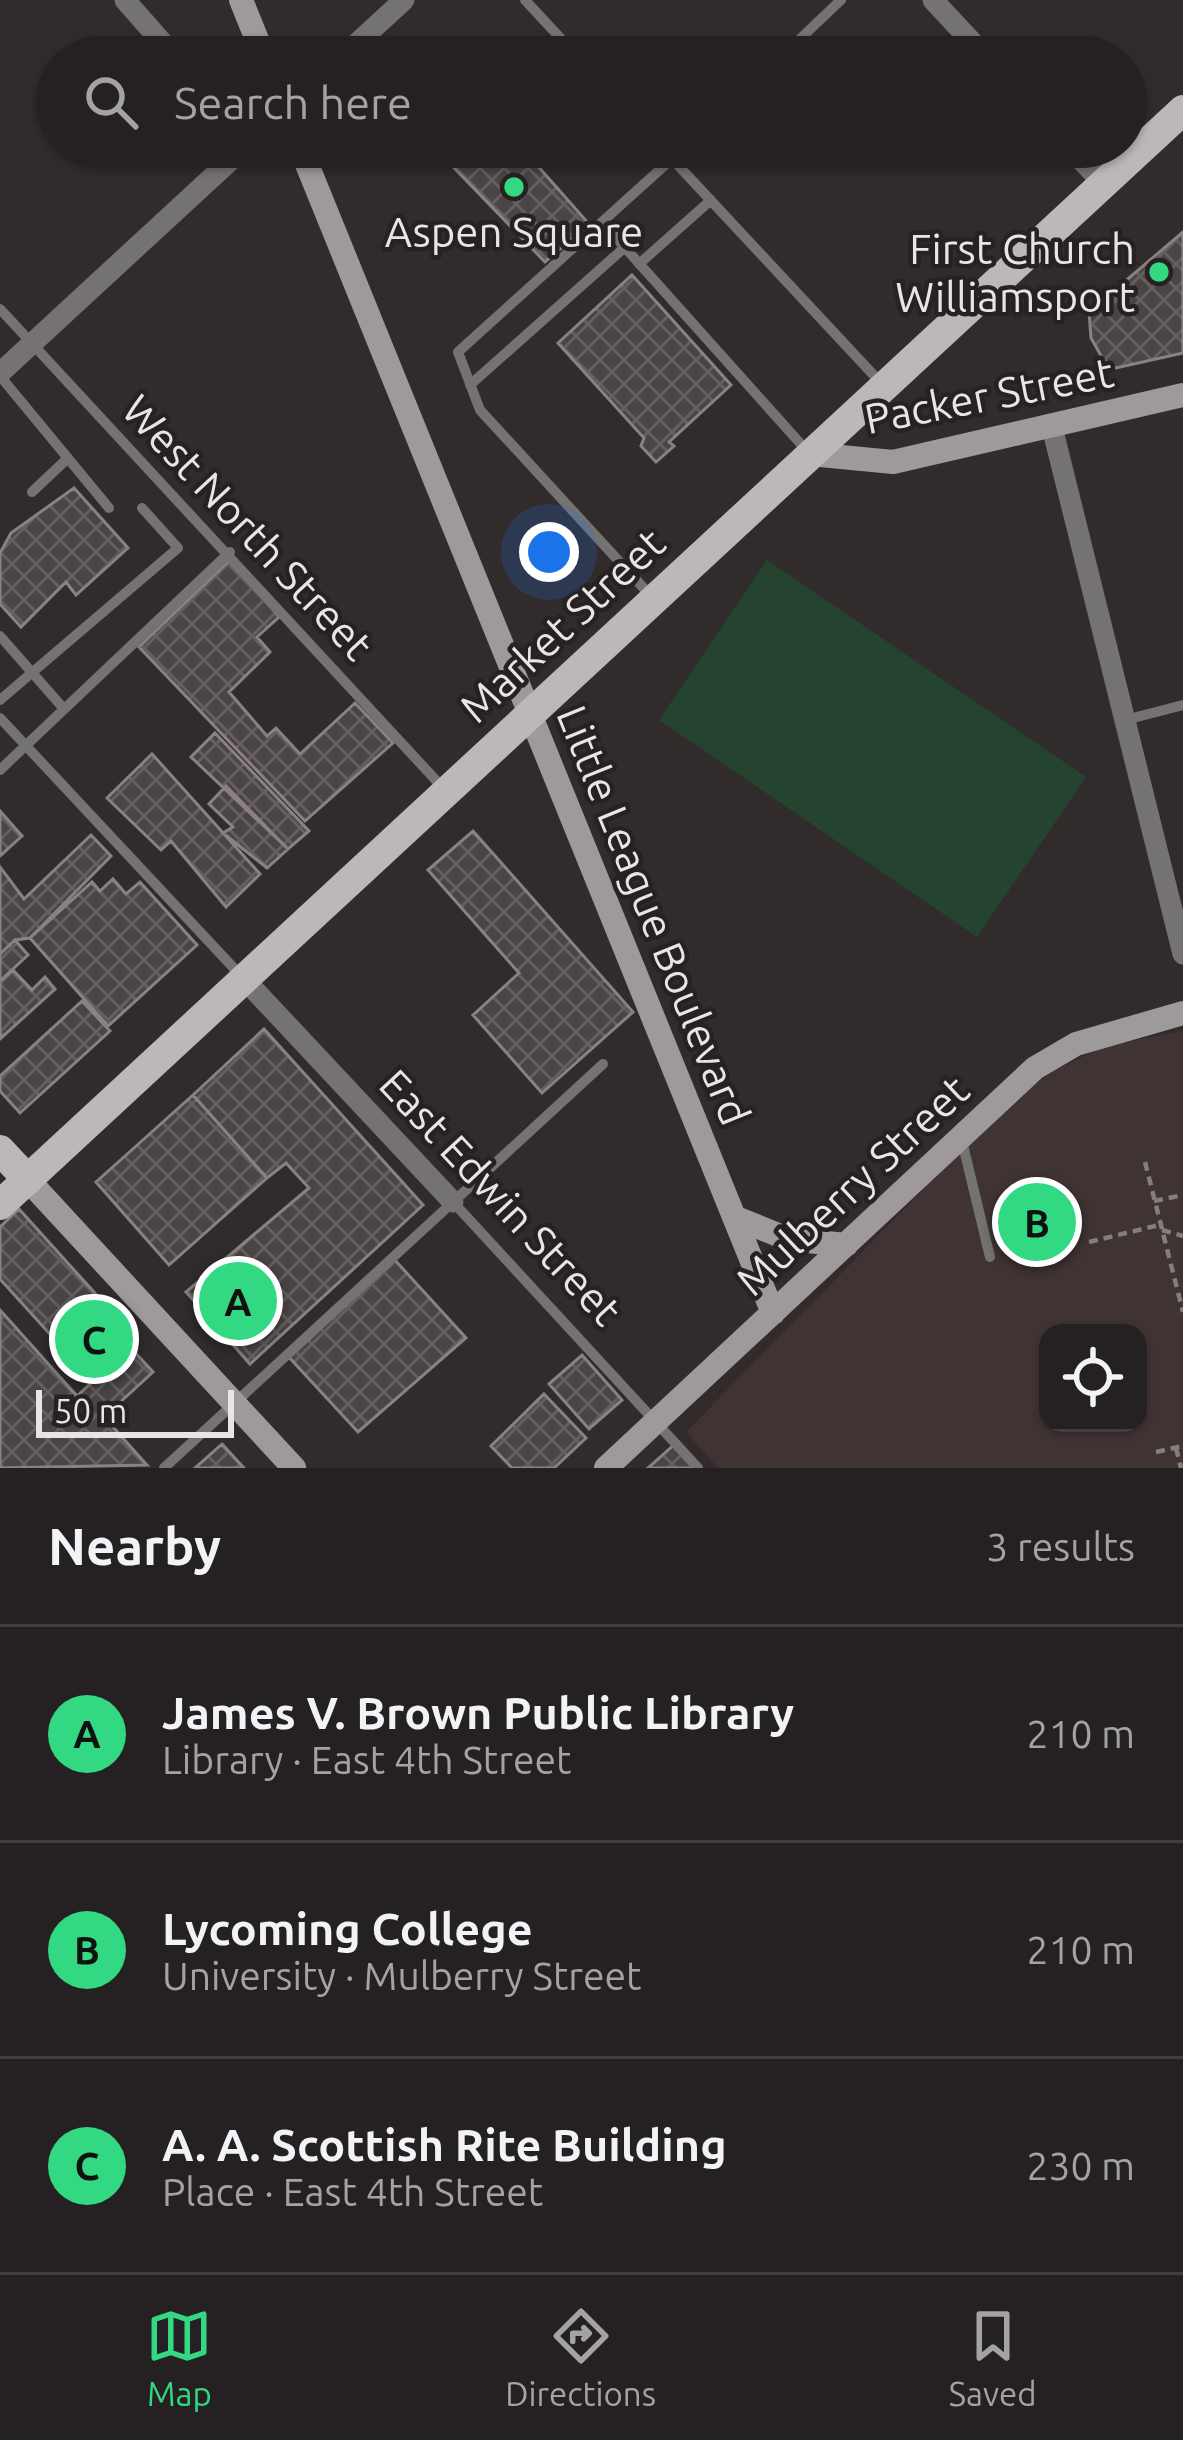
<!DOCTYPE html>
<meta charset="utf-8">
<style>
body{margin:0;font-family:Ubuntu,sans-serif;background:#312d2e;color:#f1f3f6}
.controls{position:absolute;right:36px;bottom:36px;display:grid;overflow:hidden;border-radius:24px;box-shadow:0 3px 9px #0004}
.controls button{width:108px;height:108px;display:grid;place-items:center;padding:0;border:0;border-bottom:3px solid #423e3f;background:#252021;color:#f1f3f6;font:60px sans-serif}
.scale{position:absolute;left:36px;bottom:30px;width:198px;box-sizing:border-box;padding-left:12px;border:6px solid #e9e5e5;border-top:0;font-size:33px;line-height:42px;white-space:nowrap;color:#e9e5e5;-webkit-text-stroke:9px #272122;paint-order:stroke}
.you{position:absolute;left:549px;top:552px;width:42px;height:42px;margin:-30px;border:9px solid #fff;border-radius:50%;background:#1a73e8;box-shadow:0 0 0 18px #1a73e833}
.badge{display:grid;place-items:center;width:78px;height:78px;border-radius:50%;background:#33d882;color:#111;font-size:39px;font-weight:700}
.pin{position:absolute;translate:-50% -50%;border:6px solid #fff;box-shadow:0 3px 12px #0006}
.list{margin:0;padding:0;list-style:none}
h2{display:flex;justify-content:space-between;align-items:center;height:156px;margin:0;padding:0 48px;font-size:51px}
h2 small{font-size:39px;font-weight:400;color:#a3a3a5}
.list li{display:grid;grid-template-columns:78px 1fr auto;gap:36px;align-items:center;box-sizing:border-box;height:216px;padding:0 48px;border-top:3px solid #423e3f}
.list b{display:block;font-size:45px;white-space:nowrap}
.list p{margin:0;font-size:39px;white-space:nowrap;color:#a3a3a5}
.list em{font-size:39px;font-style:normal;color:#a3a3a5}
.icon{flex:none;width:66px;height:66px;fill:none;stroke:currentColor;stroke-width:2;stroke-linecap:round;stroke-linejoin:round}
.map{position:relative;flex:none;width:1183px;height:1468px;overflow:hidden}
.search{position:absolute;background:#252021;box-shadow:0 3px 9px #0004;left:36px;right:36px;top:36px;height:132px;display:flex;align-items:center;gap:30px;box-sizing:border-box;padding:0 42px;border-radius:66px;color:#a3a3a5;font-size:45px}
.sheet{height:804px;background:#252021}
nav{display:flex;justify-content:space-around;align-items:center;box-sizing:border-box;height:168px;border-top:3px solid #423e3f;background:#252021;font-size:33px;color:#a3a3a5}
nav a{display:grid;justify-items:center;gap:6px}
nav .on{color:#33d882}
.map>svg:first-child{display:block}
</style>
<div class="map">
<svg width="1183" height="1468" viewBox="0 0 1183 1468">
<defs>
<pattern id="building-cross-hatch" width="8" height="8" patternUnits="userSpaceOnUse" patternTransform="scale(3)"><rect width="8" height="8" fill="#4b4445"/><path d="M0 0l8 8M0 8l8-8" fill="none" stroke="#655f60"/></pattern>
</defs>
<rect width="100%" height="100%" fill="#312b2c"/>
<path fill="#403334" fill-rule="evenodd" d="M1183,1031V1468H718L686,1432L1000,1111L1053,1071L1104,1046ZM1048,1333H1138V1423H1048Z"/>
<path fill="#244430" d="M767,560L1086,777L977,937L659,720Z"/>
<path fill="url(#building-cross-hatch)" stroke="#898182" stroke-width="3" d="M434,147H521L589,224L545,262Z
M1183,232V353L1116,368L1104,361L1091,338L1089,312Z
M632,275L731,385L669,442L674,446L656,462L641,446L644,438L558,343Z
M74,488L128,548L76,595L66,582L21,627L0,604V553L11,533Z
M231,559L279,617L257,637L270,652L229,692L267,736L276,728L300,754L355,703L393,743L305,821L139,647Z
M215,733L309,831L288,849L191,757Z
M152,754L260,874L226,907L171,841L161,850L107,798Z
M226,786L288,849L267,868L223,833L233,827L209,804Z
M0,811L22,836L0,856Z
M473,831L633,1012L542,1093L473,1015L519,973L428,870Z
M91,835L111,856L30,938L15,940L0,954V867L24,899Z
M113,879L126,894L140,882L197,945L108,1026L30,938L92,882L100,891Z
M15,940L28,955L0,981V954Z
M13,970L32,990L45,977L55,989L0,1039V981Z
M82,1001L110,1031L20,1113L0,1091V1076Z
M264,1029L423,1205L250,1364L186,1292L309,1188L286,1163L267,1178L193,1095Z
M193,1095L267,1178L169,1265L96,1182Z
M19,1209L102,1301L57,1342L0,1279V1227Z
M393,1258L466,1338L358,1432L287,1355Z
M102,1301L132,1335L88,1376L57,1342Z
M0,1310L77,1396L130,1347L153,1372L104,1417L147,1465L0,1468Z
M582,1355L622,1400L589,1429L549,1384Z
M544,1394L586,1438L554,1468H512L491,1446Z
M222,1444L244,1468H195Z
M675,1444L696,1468H648Z"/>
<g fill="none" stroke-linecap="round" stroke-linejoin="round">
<path stroke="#847f7f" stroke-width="4.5" stroke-dasharray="9 6" stroke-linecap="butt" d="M1145,1162L1183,1312
M1154,1201L1183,1195
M1162,1230L1183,1236
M1089,1242L1159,1225
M1176,1448L1181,1468
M1156,1452L1183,1446"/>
<path stroke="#757272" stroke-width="10" d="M525,0L578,57
M781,57L841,0
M661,147L881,383
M602,222L808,452
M639,264L711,200
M0,309L444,789
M0,376L109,508
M470,385L624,248
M32,492L68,458
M650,595L480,410L458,352L685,147
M0,636L64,709
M0,700L178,548L142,508
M0,718L244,979
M1125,720L1183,705
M0,770L230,552
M962,1141L990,1257
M453,1202L698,1468
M164,1468L603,1064"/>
<path stroke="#757272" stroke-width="21" d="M125,0L175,57
M933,0L986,57
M342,57L404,0
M1069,147L1102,182
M0,373L245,147
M1052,427L1183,954
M246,981L453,1202"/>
<path stroke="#9e999a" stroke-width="24" d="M241,0L264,57
M300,147L773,1313
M810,454L893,462L1183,395
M28,1180L294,1468
M734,1217L788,1239L846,1245
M606,1468L1035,1068L1076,1044L1183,1013"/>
<path stroke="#beb7b8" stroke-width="30" d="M0,1150L28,1180
M0,1205L1183,110"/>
</g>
<g fill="#33d882" stroke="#272122" stroke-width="4.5">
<circle cx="514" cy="187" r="12"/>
<circle cx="1159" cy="272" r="12"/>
</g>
<g text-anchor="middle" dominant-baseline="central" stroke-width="9" stroke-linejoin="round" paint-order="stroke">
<g font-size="42" fill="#e9e5e5" stroke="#272122">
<text x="514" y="231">Aspen Square</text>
<text x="1135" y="248" text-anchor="end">First Church<tspan x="1135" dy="48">Williamsport</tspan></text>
</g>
<g font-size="42" fill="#e9e5e5" stroke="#272122">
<text transform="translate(989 395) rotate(-11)">Packer Street</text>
<text transform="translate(248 527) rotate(47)">West North Street</text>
<text transform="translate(562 625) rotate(-43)">Market Street</text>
<text transform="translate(654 915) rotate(68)">Little League Boulevard</text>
<text transform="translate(852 1185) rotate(-43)">Mulberry Street</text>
<text transform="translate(501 1197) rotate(47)">East Edwin Street</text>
</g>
</g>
</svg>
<div class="controls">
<button><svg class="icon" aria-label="locate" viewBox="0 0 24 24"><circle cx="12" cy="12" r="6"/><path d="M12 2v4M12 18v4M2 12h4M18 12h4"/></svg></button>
</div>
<div class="scale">50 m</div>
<div class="you"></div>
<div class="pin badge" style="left:238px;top:1301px">A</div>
<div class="pin badge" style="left:1037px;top:1222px">B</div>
<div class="pin badge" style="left:94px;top:1339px">C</div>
<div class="search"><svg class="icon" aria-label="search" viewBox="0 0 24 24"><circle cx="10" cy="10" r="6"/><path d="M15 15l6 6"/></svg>Search here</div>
</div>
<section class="sheet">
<h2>Nearby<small>3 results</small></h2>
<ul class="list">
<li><span class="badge">A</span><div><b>James V. Brown Public Library</b><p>Library · East 4th Street</p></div><em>210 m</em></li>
<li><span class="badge">B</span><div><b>Lycoming College</b><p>University · Mulberry Street</p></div><em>210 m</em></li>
<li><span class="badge">C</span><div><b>A. A. Scottish Rite Building</b><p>Place · East 4th Street</p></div><em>230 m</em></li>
</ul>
</section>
<nav>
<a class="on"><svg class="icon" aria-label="map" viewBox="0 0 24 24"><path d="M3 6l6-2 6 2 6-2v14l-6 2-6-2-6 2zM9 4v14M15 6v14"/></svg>Map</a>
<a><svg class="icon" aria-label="directions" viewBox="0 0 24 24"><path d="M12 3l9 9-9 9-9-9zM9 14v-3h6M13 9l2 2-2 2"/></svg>Directions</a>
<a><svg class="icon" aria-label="saved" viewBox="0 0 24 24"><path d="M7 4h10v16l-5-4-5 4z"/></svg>Saved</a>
</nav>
